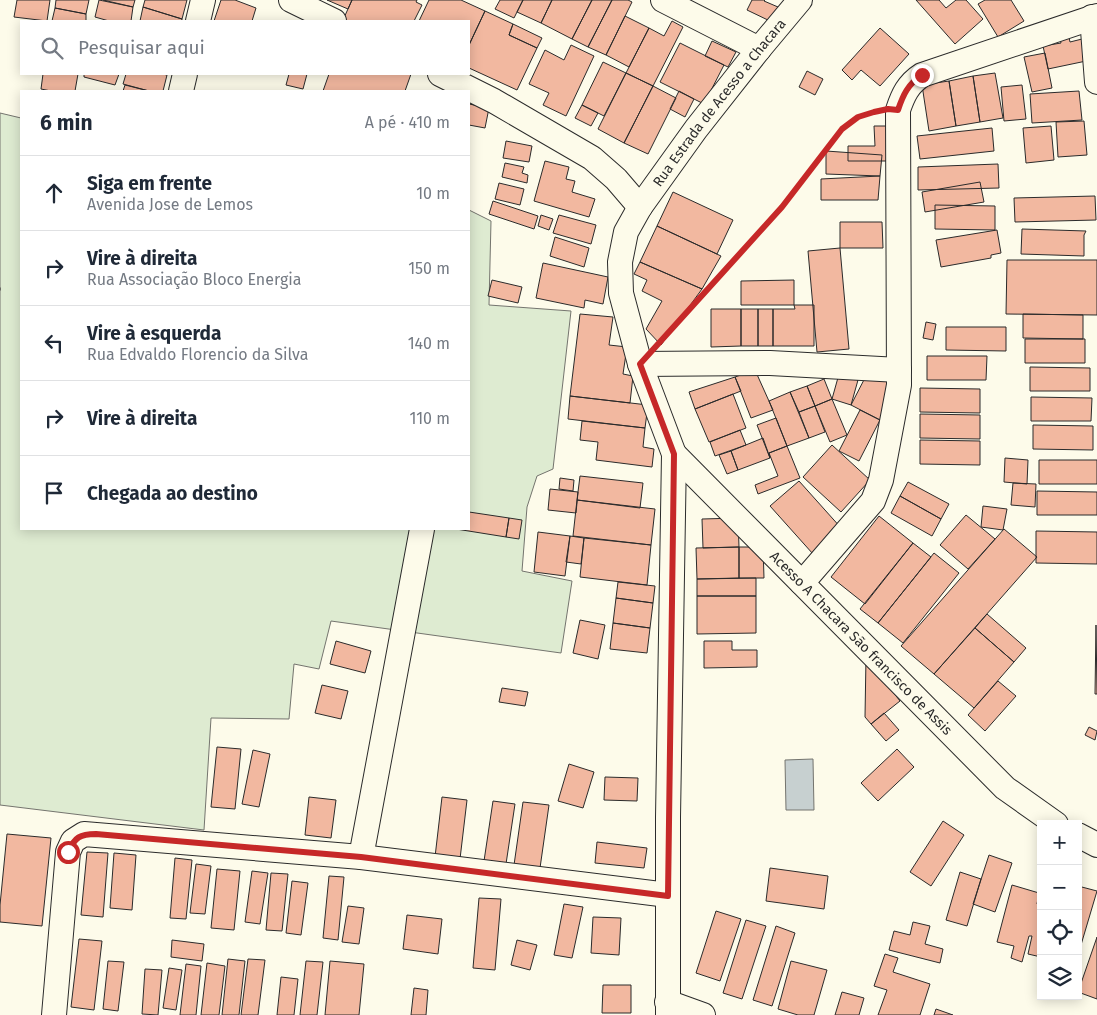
<!DOCTYPE html>
<html lang="pt">
<meta charset="utf-8">
<style>
body{margin:0;font-family:"Fira Sans",sans-serif;background:#f2f2f3;color:#1f2937}
.controls{position:absolute;right:15px;bottom:15px;display:grid;overflow:hidden;border-radius:0px;box-shadow:0 2px 12px #0003}
.controls button{width:45px;height:45px;display:grid;place-items:center;padding:0;border:0;border-bottom:1px solid #e0e1e3;background:#fff;color:#1f2937;font:25px sans-serif}
.stop{position:absolute;width:15px;height:15px;margin:-11px;border:4px solid #c62828;border-radius:50%;background:#fff}
.stop.end{background:#c62828;border-color:#fff;box-shadow:0 1px 5px #0008}
.list{margin:0;padding:0;list-style:none}
h2{display:flex;justify-content:space-between;align-items:center;height:65px;margin:0;padding:0 20px;font-size:21px}
h2 small{font-size:16px;font-weight:400;color:#747a83}
.list li{display:grid;grid-template-columns:32px 1fr auto;gap:15px;align-items:center;box-sizing:border-box;height:75px;padding:0 20px;border-top:1px solid #e0e1e3}
.list b{display:block;font-size:19px;white-space:nowrap}
.list p{margin:0;font-size:16px;white-space:nowrap;color:#747a83}
.list em{font-size:16px;font-style:normal;color:#747a83}
.icon{flex:none;width:28px;height:28px;fill:none;stroke:currentColor;stroke-width:2;stroke-linecap:round;stroke-linejoin:round}
.map{position:relative;flex:none;width:1097px;height:1015px;overflow:hidden}
.search{position:absolute;background:#fff;box-shadow:0 2px 12px #0003;left:20px;top:20px;width:450px;height:55px;display:flex;align-items:center;gap:12px;box-sizing:border-box;padding:0 18px;border-radius:0px;color:#747a83;font-size:19px}
.panel{position:absolute;background:#fff;box-shadow:0 2px 12px #0003;left:20px;top:90px;width:450px;height:440px;border-radius:0px}
.map>svg:first-child{display:block}
</style>
<div class="map">
<svg width="1097" height="1015" viewBox="0 0 1097 1015">
<rect width="100%" height="100%" fill="#fdfbea"/>
<path fill="#deebd1" stroke="#74746e" d="M0,113L21,118V529H469V210L491,221L489,305L571,311L553,469L537,476L527,507L522,571L572,581L561,653L331,621L319,669L294,664L289,719L211,718L204,830L0,805Z"/>
<path fill="#c7d0d0" stroke="#74746e" d="M813,759L814,810H786L785,760Z"/>
<path fill="#f2b8a0" stroke="#2b2b2b" d="M17,0H50L47,21L14,17Z
M56,0H89L86,14L55,8Z
M99,0L133,7L131,21H109L95,17Z
M103,0H135L133,7Z
M145,0H187L182,19L143,7Z
M221,0H235L256,8L252,21H214Z
M327,0H352L348,9Z
M352,0H417L416,2L422,5L414,21H345L343,20Z
M429,0H461L485,11L469,45V21H419Z
M500,0H523L514,18L495,9Z
M523,0H552L541,23L517,12Z
M552,0H592L572,39L541,23Z
M592,0H612L588,47L572,39Z
M612,0H628L632,2L606,55L588,47Z
M752,0H765L764,1L778,7L772,22L747,10Z
M916,0H939L946,8L956,0H966L983,19L955,44Z
M985,0H1011L1024,21L998,37L978,4Z
M143,7L182,19V21H140Z
M55,8L86,14V21H52Z
M485,11L513,24L509,35L537,48L517,90L469,68V45Z
M625,16L649,28L629,67L606,55Z
M672,21L683,27L653,86L626,73L649,28L664,36Z
M513,24L542,38L537,48L509,35Z
M880,28L909,54L880,86L861,70L852,80L842,70Z
M1068,33L1070,42L1086,38L1091,60L1048,69L1043,46L1061,43L1059,35Z
M712,41L736,52L728,67L705,56Z
M680,43L724,65L704,104L660,82Z
M571,45L594,56L566,116L543,105L549,93L529,84L545,50L564,60Z
M1045,53L1052,88L1032,92L1024,57Z
M603,62L626,73L604,116L582,105Z
M807,71L823,79L815,95L799,87Z
M626,73L653,86L624,143L598,129Z
M995,73L1003,118L980,122L973,76Z
M43,74H78L75,91H51L41,89Z
M84,74H119L115,85L84,77Z
M126,74H162L167,75L163,91H149L123,84Z
M289,74H307L303,89L286,85Z
M329,74H411L405,91H323Z
M973,76L980,122L956,126L949,81Z
M949,81L956,126L929,131L922,85Z
M125,85L149,91H123Z
M1022,85L1026,119L1004,121L1001,87Z
M653,86L676,98L648,154L624,143Z
M679,91L694,99L685,117L670,109Z
M1079,91L1082,120L1032,123L1030,94Z
M469,104L489,108L485,128L469,125Z
M582,105L598,113L591,126L575,118Z
M1084,121L1087,155L1058,157L1056,122Z
M874,126H889L890,161H848V146H875Z
M1051,126L1054,160L1026,163L1023,128Z
M992,128L994,151L920,159L917,136Z
M506,141L532,146L529,162L503,158Z
M826,151L882,155L880,176L826,174Z
M545,161L569,167L566,179L575,181L572,192L595,199L589,217L534,201Z
M505,163L524,167L522,173L528,175L527,183L502,177Z
M998,164L999,188L918,190V167Z
M880,176L878,200H821V179Z
M980,182L984,202L925,212L922,192Z
M499,183L524,189L520,205L495,199Z
M673,192L733,220L717,254L657,226Z
M1095,196L1096,220L1015,222L1014,198Z
M493,201L538,216L534,229L489,214Z
M935,205L995,206V230L935,229Z
M541,215L553,219L549,230L538,226Z
M559,215L596,225L591,244L553,233Z
M840,222H882L883,248H840Z
M657,226L721,256L702,289L640,262Z
M1022,229L1086,231L1084,235V256L1021,254Z
M997,230L1001,253L991,255V258L941,267L936,240Z
M555,237L589,248L584,267L550,256Z
M840,248L849,349L817,352L808,251Z
M1007,260H1097V315L1006,314Z
M640,262L702,289L661,345L646,329L662,301L642,291L647,280L634,274Z
M543,263L608,277L603,304L585,300L584,308L536,298Z
M492,280L522,287L518,303L488,296Z
M794,280V305H741V281Z
M794,305H814V346H773V309H795Z
M711,309H741V346L711,347Z
M741,309H758V346H741Z
M758,309H773V346H758Z
M580,314L613,317L609,345L627,347L623,374L633,376L630,403L570,396Z
M1023,314L1083,315V339L1023,338Z
M926,322L936,324L933,340L923,338Z
M946,327H1006V351L946,350Z
M1025,339H1085V363H1025Z
M927,356H987L986,380H927Z
M1030,367L1090,368V391H1030Z
M755,370L773,410L751,418L735,377Z
M868,372L897,386L880,420L851,405Z
M839,374L858,380L851,405L832,399Z
M735,377L741,391L695,409L689,392Z
M824,379L832,399L815,406L807,386Z
M807,386L815,406L799,412L790,392Z
M920,388L980,389V413L920,412Z
M790,392L809,438L787,446L769,401Z
M733,394L746,428L709,442L695,409Z
M570,396L648,405L645,428L568,419Z
M1031,397L1092,398L1091,421H1031Z
M832,399L847,435L830,442L815,406Z
M815,406L825,432L809,438L799,412Z
M860,410L880,420L859,461L839,451Z
M920,414L980,415V439L920,438Z
M776,418L787,446L769,453L770,458L757,425Z
M582,421L645,428L643,447L654,449L652,467L596,460L598,442L580,440Z
M1033,425L1093,426V450L1033,449Z
M740,430L746,445L715,456L710,442Z
M763,438L770,458L738,470L731,451Z
M920,440L980,441V465L920,464Z
M832,445L870,480L841,512L803,477Z
M787,446L800,478L758,494L755,485L778,476L769,453Z
M731,451L738,470L727,474L719,455Z
M1005,458L1028,460L1027,484L1004,482Z
M1039,460H1097V484H1039Z
M580,476L643,483L640,508L577,500Z
M560,478L574,480L573,491L559,489Z
M799,481L842,529L813,554L770,506Z
M908,482L949,504L941,519L900,496Z
M1013,483L1036,484L1035,507L1011,505Z
M550,489L578,492L576,513L548,510Z
M1037,491L1097,492V515H1037Z
M900,496L941,519L932,536L891,513Z
M577,500L655,509L651,545L573,536Z
M983,506L1007,509L1003,530L981,527Z
M469,512L509,518L506,537L456,529H469Z
M966,515L995,539L968,569L940,545Z
M879,516L913,543L865,604L831,577Z
M509,518L522,520L519,539L506,537Z
M738,518L739,547L703,548L702,519Z
M1004,529L1037,557L934,674L901,646Z
M1036,531L1097,532V564L1036,563Z
M538,532L570,536L565,576L534,572Z
M570,536L584,538L581,564L566,562Z
M584,538L651,545L647,585L580,577Z
M913,543L931,557L878,623L860,609Z
M739,547H763L764,578H739Z
M739,547V578L697,579L696,548Z
M934,553L959,573L903,643L878,623Z
M756,578V596H697V579Z
M618,582L655,586L653,603L616,598Z
M697,596H756V633L697,634Z
M616,598L653,603L650,628L613,623Z
M987,614L1026,648L1014,662L975,628Z
M580,620L605,625L598,659L573,653Z
M613,623L650,628L647,653L610,649Z
M1096,625L1097,694H1095Z
M975,628L1014,662L974,708L934,674Z
M336,641L371,651L365,673L330,664Z
M704,641H732V650H757V667L704,668Z
M866,657L900,701L871,724L865,717Z
M998,681L1016,696L985,731L968,715Z
M322,685L348,691L341,719L315,713Z
M502,688L528,692L525,706L499,702Z
M884,713L899,730L886,741L871,724Z
M1089,727L1097,731L1095,740L1085,735Z
M217,747L241,749L235,809L211,807Z
M897,749L914,767L878,801L861,783Z
M253,750L270,754L259,807L242,804Z
M569,764L594,772L583,808L558,801Z
M605,777L638,778L637,801L604,800Z
M309,797L336,800L331,838L305,835Z
M442,797L467,800L460,859L435,857Z
M493,801L515,804L506,864L484,861Z
M523,802L549,805L540,868L514,865Z
M943,821L964,835L931,886L910,872Z
M7,834L51,838L42,926L0,922V905Z
M597,842L647,848L644,868L595,863Z
M87,852L108,853L103,917L81,915Z
M114,853L136,855L132,910L110,908Z
M989,855L1012,863L995,912L973,904Z
M175,858L192,860L186,919L170,918Z
M196,864L211,866L205,914L190,913Z
M770,868L828,876L824,909L766,901Z
M217,869L240,871L234,930L211,928Z
M252,871L268,873L260,924L245,922Z
M960,872L981,879L967,926L946,920Z
M271,873L288,874L282,931L266,930Z
M329,876L344,877L338,940L323,938Z
M292,881L308,883L301,935L286,933Z
M1012,885L1039,893L1037,904L1041,905V957L1028,954L1032,936H1029L1022,962L1011,958L1014,946L997,942Z
M1078,886L1097,891L1078,955Z
M479,898L501,899L495,970L473,968Z
M564,904L583,907L572,958L554,955Z
M348,906L364,908L359,944L342,942Z
M716,911L741,919L720,981L696,973Z
M407,915L442,919L438,954L403,949Z
M593,917L621,918L619,955L591,953Z
M746,920L766,926L742,999L723,993Z
M913,922L930,926L925,944L943,949L940,963L889,950L894,931L910,935Z
M776,926L795,933L772,1006L753,1000Z
M1097,937V999L1078,992Z
M79,939L102,941L94,1010L71,1007Z
M172,940L204,944L202,961L171,957Z
M517,940L537,945L530,970L511,965Z
M885,954L898,958L893,972L930,984L920,1015H878L887,990L874,986Z
M228,959L245,961L239,1015H222Z
M248,959L265,960L258,1015H241Z
M108,961L124,962L118,1011L103,1009Z
M306,961L323,962L317,1015H300Z
M330,961L364,964L359,1015H325Z
M791,961L827,970L814,1015H798L778,1009Z
M207,963L225,966L219,1015H201Z
M186,964L201,966L196,1015H180Z
M169,968L182,970L176,1010L163,1008Z
M145,969L162,970L158,1015L142,1014Z
M281,977L298,979L294,1015H277Z
M603,985H631V1013H602Z
M414,988L428,990L426,1015H411Z
M842,992L864,998L859,1015H835Z
M936,1009L953,1015H934Z"/>
<g fill="none" stroke-linecap="round" stroke-linejoin="round">
<g stroke="#2b2b2b" stroke-width="26">
<g id="minor">
<path d="M291,0L334,21"/>
<path d="M663,0L759,49"/>
<path d="M1092,17L1097,82"/>
<path d="M198,21L203,0"/>
<path d="M440,74L494,101L592,158L616,179L640,207"/>
<path d="M181,91L185,74"/>
<path d="M640,364L770,363L899,370"/>
<path id="s1" d="M674,454L1005,788L1056,824"/>
<path d="M802,583L873,501L881,480L899,385L898,110C903,95 908,84 922,75L1097,16"/>
<path d="M1078,835L1097,845"/>
<path d="M361,857L422,529"/>
<path d="M667,1002L703,1015"/>
<path d="M54,1015L68,852L73,841L84,834L361,857L668,895"/>
<path id="s2" d="M668,1015V817L674,454L640,364L621,293L620,262L626,232L640,207L696,129L759,49L800,0"/>
</g>
</g>
<path stroke="#6a6964" stroke-width="3" stroke-dasharray="4 2.5" stroke-linecap="butt" d="M0,289H1
M663,339L782,207L842,129L859,117L874,112"/>
<use href="#minor" stroke="#fdfbea" stroke-width="24"/>
</g>
<g fill="none" stroke-linecap="round" stroke-linejoin="round">
<path stroke="#c62828" stroke-width="6" d="M68,852C75,837 80,834 96,834L361,857L668,896L674,454L640,364L782,207L842,129L858,117L874,112L888,109L898,110C903,95 908,84 922,75"/>
</g>
<g text-anchor="middle" dominant-baseline="central" stroke-width="4" stroke-linejoin="round" paint-order="stroke">
<g font-size="14" fill="#2b2b2b" stroke="#fdfbea">
<text stroke="none"><textPath href="#s2" startOffset="952">Rua Estrada de Acesso a Chacara</textPath></text>
<text stroke="none"><textPath href="#s1" startOffset="266">Acesso A Chacara São francisco de Assis</textPath></text>
</g>
</g>
</svg>
<div class="controls">
<button>+</button>
<button>−</button>
<button><svg class="icon" aria-label="locate" viewBox="0 0 24 24"><circle cx="12" cy="12" r="6"/><path d="M12 2v4M12 18v4M2 12h4M18 12h4"/></svg></button>
<button><svg class="icon" aria-label="layers" viewBox="0 0 24 24"><path d="M12 4l9 5-9 5-9-5zM3 14l9 5 9-5"/></svg></button>
</div>
<div class="stop" style="left:68px;top:852px"></div>
<div class="stop end" style="left:922px;top:75px"></div>
<div class="search"><svg class="icon" aria-label="search" viewBox="0 0 24 24"><circle cx="10" cy="10" r="6"/><path d="M15 15l6 6"/></svg>Pesquisar aqui</div>
<section class="panel">
<h2>6 min<small>A pé · 410 m</small></h2>
<ul class="list">
<li><svg class="icon" aria-label="ahead" viewBox="0 0 24 24"><path d="M12 20V5M6 11l6-6 6 6"/></svg><div><b>Siga em frente</b><p>Avenida Jose de Lemos</p></div><em>10 m</em></li>
<li><svg class="icon" aria-label="right" viewBox="0 0 24 24"><path d="M7 20v-9h11M14 6l5 5-5 5"/></svg><div><b>Vire à direita</b><p>Rua Associação Bloco Energia</p></div><em>150 m</em></li>
<li><svg class="icon" aria-label="left" viewBox="0 0 24 24"><path d="M17 20v-9H6M10 6l-5 5 5 5"/></svg><div><b>Vire à esquerda</b><p>Rua Edvaldo Florencio da Silva</p></div><em>140 m</em></li>
<li><svg class="icon" aria-label="right" viewBox="0 0 24 24"><path d="M7 20v-9h11M14 6l5 5-5 5"/></svg><div><b>Vire à direita</b></div><em>110 m</em></li>
<li><svg class="icon" aria-label="arrive" viewBox="0 0 24 24"><path d="M6 21V4h12l-3 4 3 4H6"/></svg><div><b>Chegada ao destino</b></div></li>
</ul>
</section>
</div>
